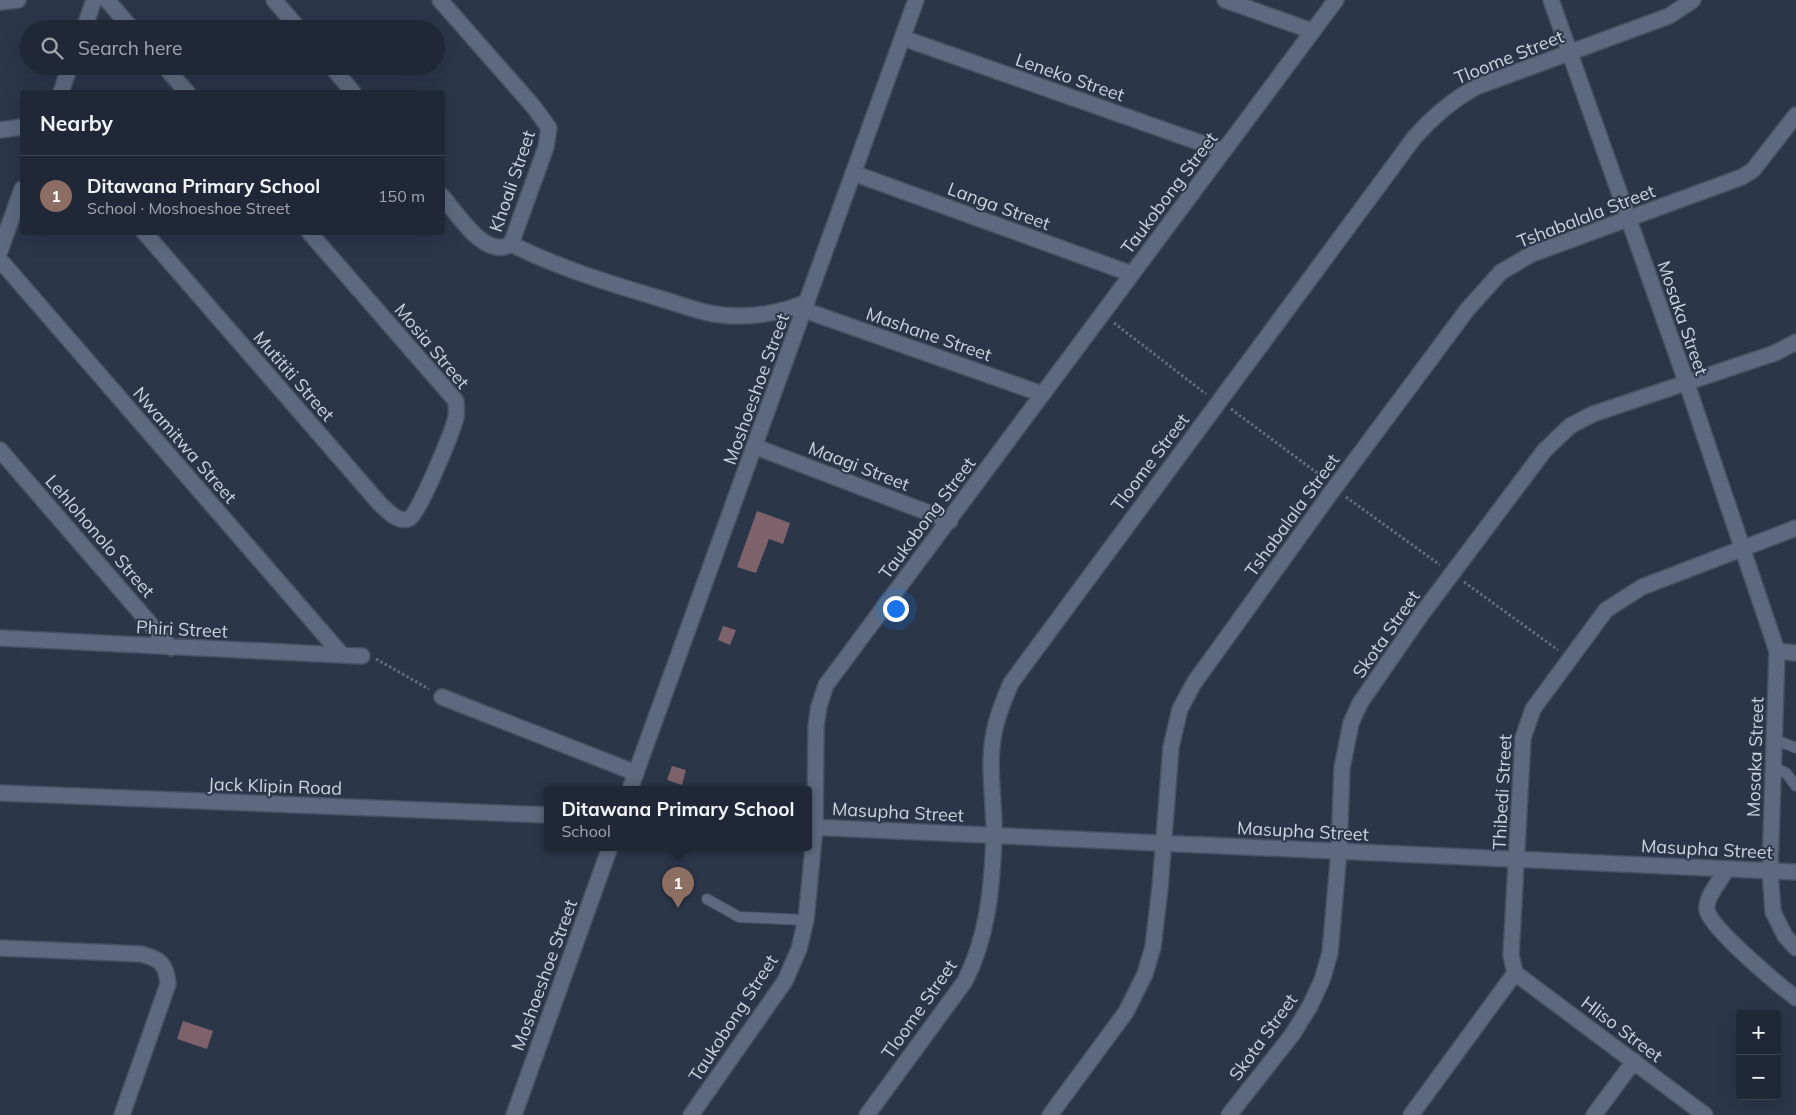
<!DOCTYPE html>
<meta charset="utf-8">
<style>
body{margin:0;font-family:Mulish,sans-serif;background:#28303f;color:#f1f3f6}
.controls{position:absolute;right:15px;bottom:15px;display:grid;overflow:hidden;border-radius:5px;box-shadow:0 5px 20px #0002}
.controls button{width:45px;height:45px;display:grid;place-items:center;padding:0;border:0;border-bottom:1px solid #3d4452;background:#202837;color:#f1f3f6;font:25px sans-serif}
.you{position:absolute;left:895px;top:608px;width:18px;height:18px;margin:-12px;border:4px solid #fff;border-radius:50%;background:#1a73e8;box-shadow:0 0 0 8px #1a73e833}
.badge{display:grid;place-items:center;width:32px;height:32px;border-radius:50%;background:#f19ab1;color:#fff;font-size:16px;font-weight:700}
.pin{position:absolute;translate:-50% -41px;filter:drop-shadow(0 1px 2px #0008)}
.pin::after{content:'';position:absolute;top:26px;width:18px;height:15px;background:inherit;clip-path:polygon(0 0,100% 0,50% 100%)}
.popup{position:absolute;left:544px;top:786px;width:268px;height:65px;box-sizing:border-box;display:grid;place-content:center;border-radius:5px;background:#202837;filter:drop-shadow(0 1px 4px #0005);font-size:16px;white-space:nowrap;color:#a2a6ad}
.popup b{font-size:19px;color:#f1f3f6}
.popup::after{content:'';position:absolute;left:50%;top:100%;margin-left:-10px;border:10px solid transparent;border-top-color:#202837}
.list{margin:0;padding:0;list-style:none}
h2{display:flex;justify-content:space-between;align-items:center;height:65px;margin:0;padding:0 20px;font-size:21px}
h2 small{font-size:16px;font-weight:400;color:#a2a6ad}
.list li{display:grid;grid-template-columns:32px 1fr auto;gap:15px;align-items:center;box-sizing:border-box;height:80px;padding:0 20px;border-top:1px solid #3d4452}
.list b{display:block;font-size:19px;white-space:nowrap}
.list p{margin:0;font-size:16px;white-space:nowrap;color:#a2a6ad}
.list em{font-size:16px;font-style:normal;color:#a2a6ad}
.icon{flex:none;width:28px;height:28px;fill:none;stroke:currentColor;stroke-width:2;stroke-linecap:round;stroke-linejoin:round}
.map{position:relative;flex:none;width:1796px;height:1115px;overflow:hidden}
.search{position:absolute;background:#202837;box-shadow:0 5px 20px #0002;left:20px;top:20px;width:425px;height:55px;display:flex;align-items:center;gap:12px;box-sizing:border-box;padding:0 18px;border-radius:28px;color:#a2a6ad;font-size:19px}
.panel{position:absolute;background:#202837;box-shadow:0 5px 20px #0002;left:20px;top:90px;width:425px;height:145px;border-radius:5px}
.map>svg:first-child{display:block}
</style>
<div class="map">
<svg width="1796" height="1115" viewBox="0 0 1796 1115">
<rect width="100%" height="100%" fill="#2b3649"/>
<path fill="#7d626c" d="M757,511L790,523L783,544L769,539L756,573L737,567Z
M723,626L736,630L730,645L718,640Z
M672,766L686,770L682,785L667,780Z
M183,1021L213,1031L207,1049L177,1039Z"/>
<g fill="none" stroke-linecap="round" stroke-linejoin="round">
<g stroke="#475160" stroke-width="12">
<path id="service" d="M1774,739L1796,748
M1773,767L1786,773L1796,786
M707,899L739,917L806,920"/>
</g>
<g stroke="#475160" stroke-width="18">
<path id="minor" d="M107,0L132,29
M274,0L299,29
M440,0L533,106L549,128L546,147L511,244C485,260 458,214 442,196
M1225,0L1312,31
M0,2L18,0
M84,29L94,0
M903,38L1224,151
M164,66L187,92
M331,66L353,92
M61,92L70,66
M0,130L22,127
M853,173L1132,274
M144,232L380,504C388,511 398,524 410,518C419,513 453,431 456,417C457,412 456,407 456,401L309,232
M511,244C559,268 611,284 662,299C679,304 696,311 714,314C745,319 778,314 807,302
M0,251L22,189
M0,260L342,655
M804,310L1042,394
M756,447L950,521
M0,450L171,648
M0,638L362,656
M1777,651L1796,653
M442,697L636,773
M1727,869C1721,880 1705,897 1707,910C1709,927 1780,986 1796,998
M0,948L141,954C160,959 166,963 168,984L122,1115
M1515,973L1705,1115
M691,1115L785,981L799,949L806,920L815,827L816,726L819,706L826,685L1336,0
M867,1115L965,981C988,936 992,887 994,837C995,803 987,767 994,733C997,715 1004,700 1011,683L1414,138C1433,116 1451,101 1476,87L1669,16L1693,0
M1050,1115L1126,1012L1145,974L1153,947L1160,888L1171,747L1180,709L1194,683L1330,494L1467,310L1501,272L1532,254L1742,177L1753,170L1796,115
M1229,1115L1292,1035L1310,1006L1322,980L1330,953L1339,851L1342,768L1351,723L1360,703L1421,615L1544,451L1570,426L1593,414L1775,353L1796,342
M1411,1115L1515,973L1511,955L1523,738L1533,709L1606,610L1642,587L1796,528
M1594,1115L1634,1061"/>
</g>
<g stroke="#475160" stroke-width="18">
<path id="tertiary" d="M1551,0L1686,381L1777,651L1770,871L1773,912L1785,936L1796,948
M630,789L916,0
M514,1115L610,847"/>
</g>
<g stroke="#475160" stroke-width="18">
<path id="secondary" d="M0,793L548,815
M808,827L1796,872"/>
</g>
<path stroke="#636d7e" stroke-width="3" stroke-dasharray="2.5 2.5" stroke-linecap="butt" d="M1114,323L1206,394
M1231,409L1324,478
M1346,497L1440,565
M1464,582L1558,650
M376,659L429,689"/>
<use href="#service" stroke="#5c697e" stroke-width="10"/>
<use href="#minor" stroke="#5c697e" stroke-width="15"/>
<use href="#tertiary" stroke="#5c697e" stroke-width="15"/>
<use href="#secondary" stroke="#5c697e" stroke-width="15"/>
</g>
<g text-anchor="middle" dominant-baseline="central" stroke-width="4" stroke-linejoin="round" paint-order="stroke">
<g font-size="18" fill="#cbd3df" stroke="#2b3649">
<text transform="translate(1509 57) rotate(-22)">Tloome Street</text>
<text transform="translate(1070 77) rotate(19)">Leneko Street</text>
<text transform="translate(512 181) rotate(-71)">Khoali Street</text>
<text transform="translate(1169 193) rotate(-53)">Taukobong Street</text>
<text transform="translate(999 206) rotate(20)">Langa Street</text>
<text transform="translate(1586 216) rotate(-21)">Tshabalala Street</text>
<text transform="translate(1683 318) rotate(71)">Mosaka Street</text>
<text transform="translate(929 334) rotate(19)">Mashane Street</text>
<text transform="translate(432 346) rotate(50)">Mosia Street</text>
<text transform="translate(294 376) rotate(49)">Mutititi Street</text>
<text transform="translate(756 389) rotate(-70)">Moshoeshoe Street</text>
<text transform="translate(185 445) rotate(49)">Nwamitwa Street</text>
<text transform="translate(1150 462) rotate(-53)">Tloome Street</text>
<text transform="translate(859 466) rotate(21)">Maagi Street</text>
<text transform="translate(1292 515) rotate(-54)">Tshabalala Street</text>
<text transform="translate(927 518) rotate(-53)">Taukobong Street</text>
<text transform="translate(100 536) rotate(49)">Lehlohonolo Street</text>
<text transform="translate(182 629) rotate(3)">Phiri Street</text>
<text transform="translate(1386 634) rotate(-55)">Skota Street</text>
<text transform="translate(1755 757) rotate(-88)">Mosaka Street</text>
<text transform="translate(275 786) rotate(2)">Jack Klipin Road</text>
<text transform="translate(1502 792) rotate(-87)">Thibedi Street</text>
<text transform="translate(898 812) rotate(3)">Masupha Street</text>
<text transform="translate(1303 831) rotate(3)">Masupha Street</text>
<text transform="translate(1707 849) rotate(3)">Masupha Street</text>
<text transform="translate(544 975) rotate(-70)">Moshoeshoe Street</text>
<text transform="translate(919 1009) rotate(-55)">Tloome Street</text>
<text transform="translate(733 1018) rotate(-57)">Taukobong Street</text>
<text transform="translate(1622 1029) rotate(37)">Hliso Street</text>
<text transform="translate(1263 1037) rotate(-54)">Skota Street</text>
</g>
</g>
</svg>
<div class="controls">
<button>+</button>
<button>−</button>
</div>
<div class="you"></div>
<div class="pin badge" style="left:678px;top:908px;background:#8d6e63">1</div>
<div class="popup"><b>Ditawana Primary School</b>School</div>
<div class="search"><svg class="icon" aria-label="search" viewBox="0 0 24 24"><circle cx="10" cy="10" r="6"/><path d="M15 15l6 6"/></svg>Search here</div>
<section class="panel">
<h2>Nearby<small></small></h2>
<ul class="list">
<li><span class="badge" style="background:#8d6e63">1</span><div><b>Ditawana Primary School</b><p>School · Moshoeshoe Street</p></div><em>150 m</em></li>
</ul>
</section>
</div>
